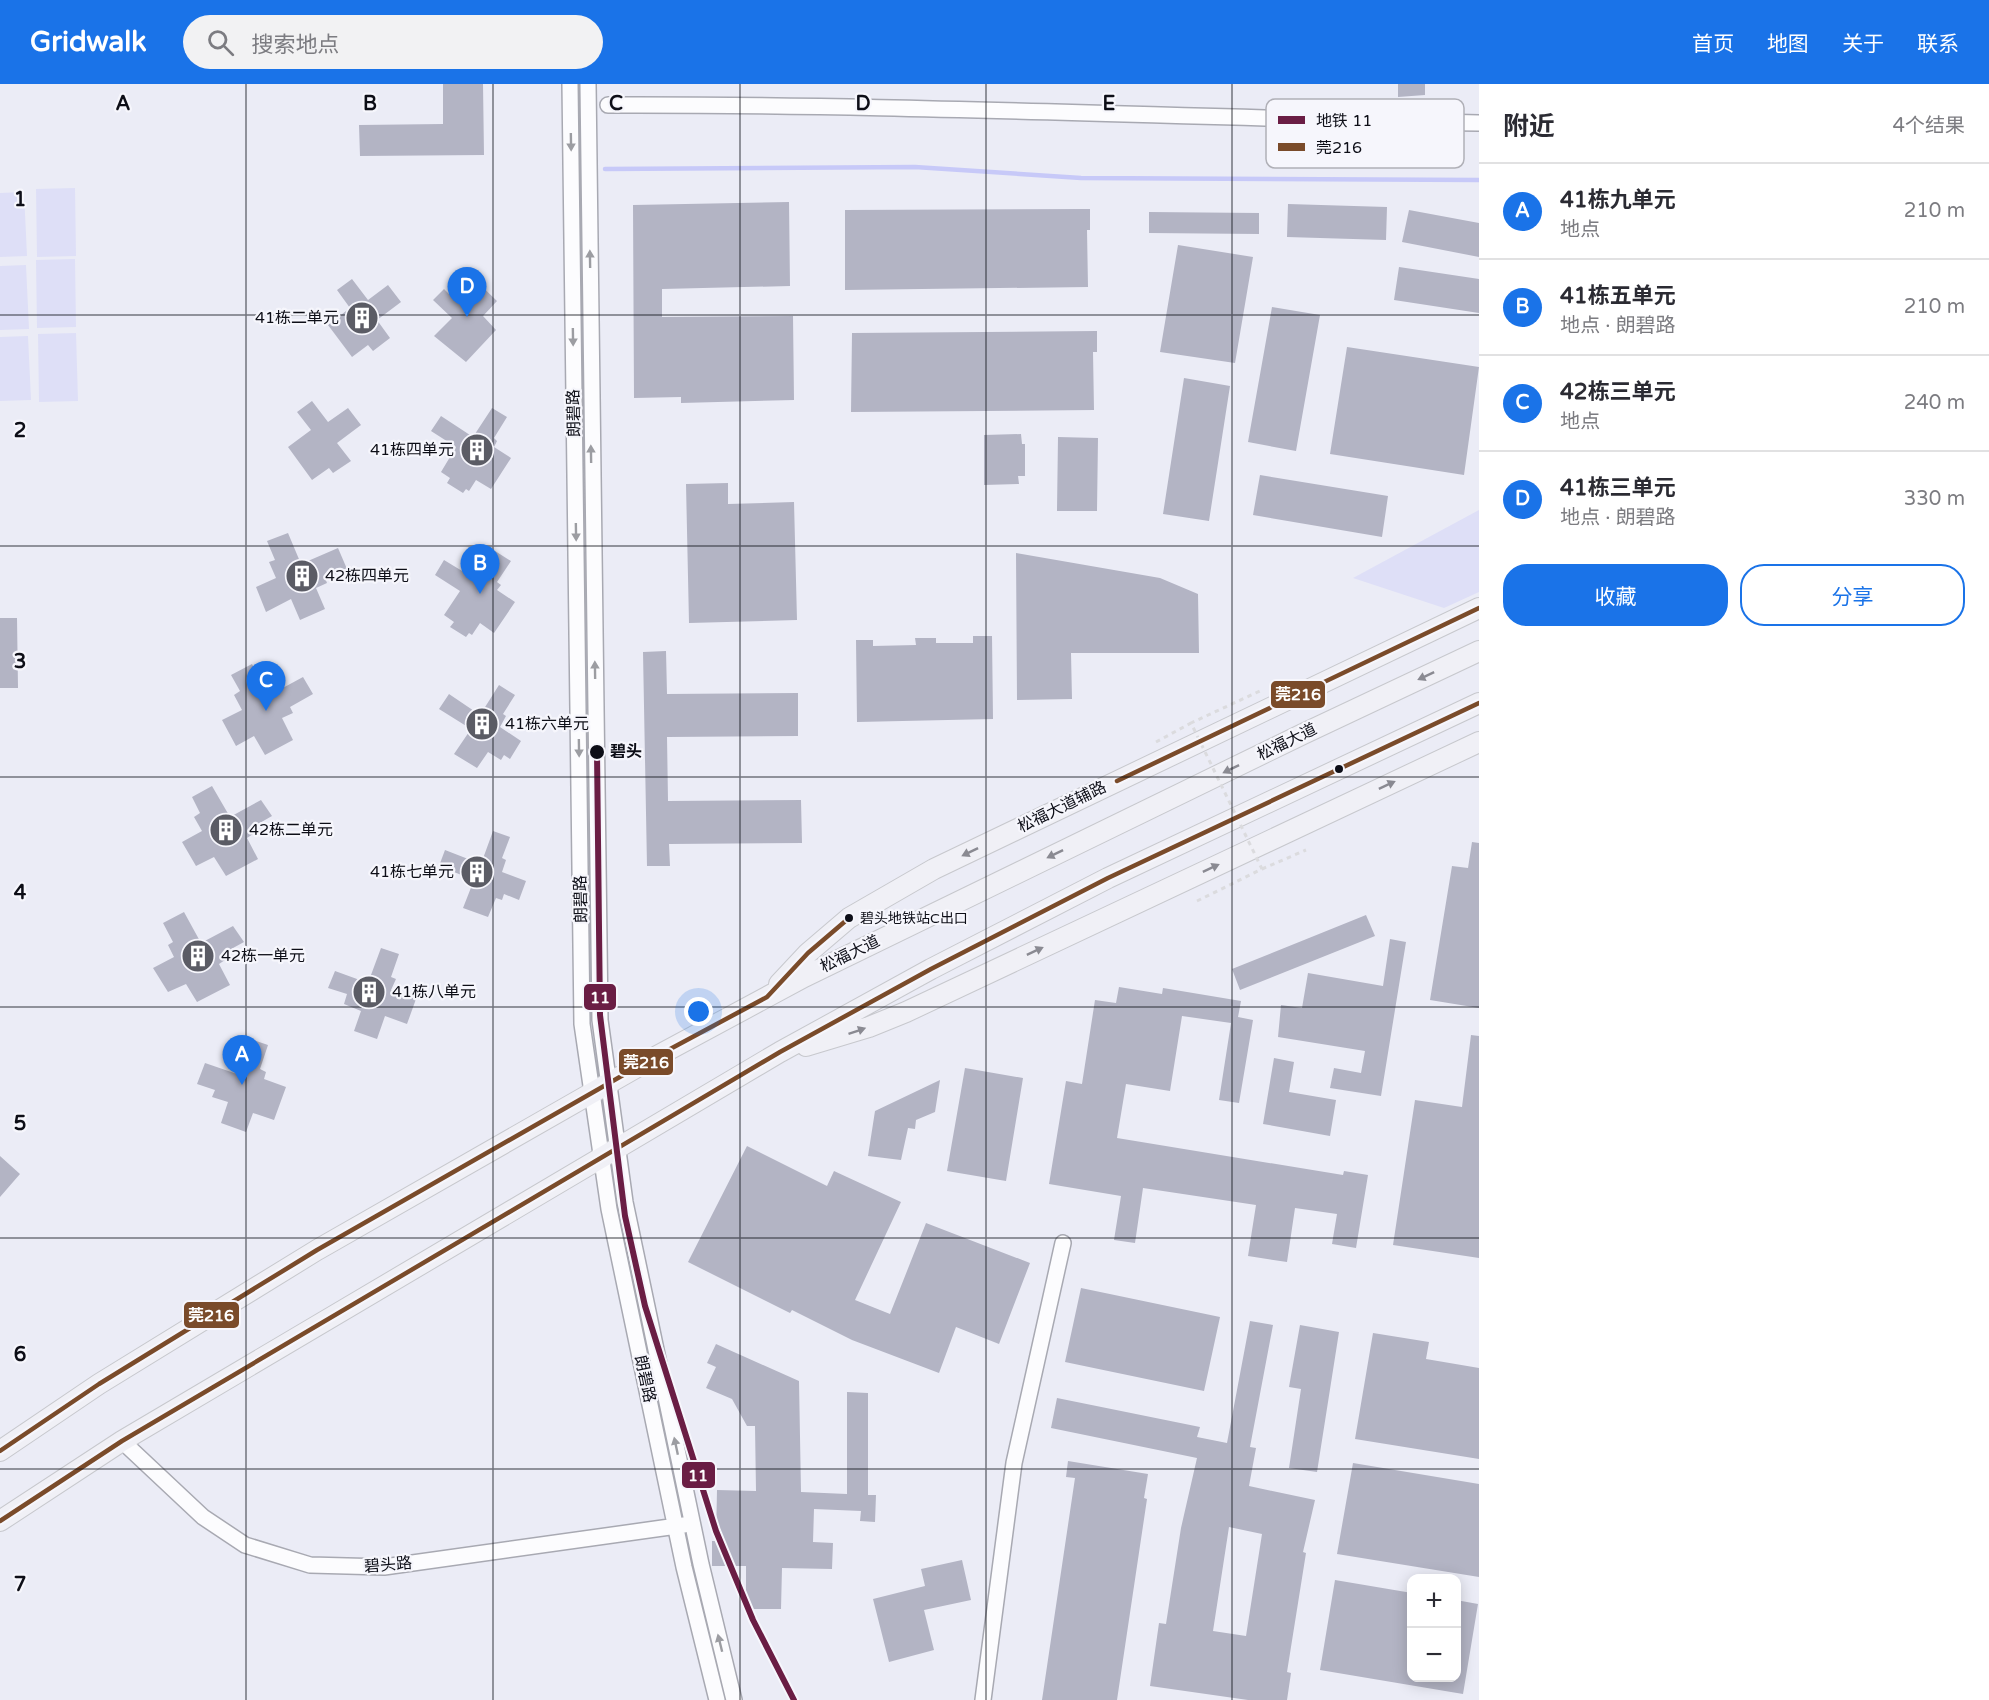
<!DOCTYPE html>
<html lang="zh">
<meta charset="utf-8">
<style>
body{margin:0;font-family:"Varela Round","Noto Sans SC",sans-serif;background:#f2f2f3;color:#2b2b33}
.controls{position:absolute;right:18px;bottom:18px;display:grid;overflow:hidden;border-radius:12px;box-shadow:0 3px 15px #0003}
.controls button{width:54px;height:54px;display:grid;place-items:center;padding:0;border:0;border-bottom:2px solid #e1e1e2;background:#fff;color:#2b2b33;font:30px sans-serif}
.you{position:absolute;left:699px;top:928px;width:21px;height:21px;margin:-15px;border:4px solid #fff;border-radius:50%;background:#1a73e8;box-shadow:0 0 0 9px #1a73e833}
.badge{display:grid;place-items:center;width:39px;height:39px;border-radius:50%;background:#1a73e8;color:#fff;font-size:20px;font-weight:700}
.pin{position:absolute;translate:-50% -50px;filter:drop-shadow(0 2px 3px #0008)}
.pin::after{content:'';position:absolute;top:32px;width:21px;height:18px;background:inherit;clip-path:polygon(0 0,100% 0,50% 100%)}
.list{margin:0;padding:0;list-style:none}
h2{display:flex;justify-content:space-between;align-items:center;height:78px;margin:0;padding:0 24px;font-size:26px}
h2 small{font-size:20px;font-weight:400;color:#7c7c81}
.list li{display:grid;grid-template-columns:39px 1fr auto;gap:18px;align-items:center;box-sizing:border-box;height:96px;padding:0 24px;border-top:2px solid #e1e1e2}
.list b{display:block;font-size:22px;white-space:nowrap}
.list p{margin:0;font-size:20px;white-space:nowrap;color:#7c7c81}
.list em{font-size:20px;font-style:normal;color:#7c7c81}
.actions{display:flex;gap:12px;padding:18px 24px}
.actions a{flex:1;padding:14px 0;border:2px solid #1a73e8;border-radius:24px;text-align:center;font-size:21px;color:#1a73e8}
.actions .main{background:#1a73e8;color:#fff}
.icon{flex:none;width:33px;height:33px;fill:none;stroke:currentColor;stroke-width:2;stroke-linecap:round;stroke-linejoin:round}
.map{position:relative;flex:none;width:1479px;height:1616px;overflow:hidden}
header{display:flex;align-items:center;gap:36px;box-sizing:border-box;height:84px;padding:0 30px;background:#1a73e8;color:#fff}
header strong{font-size:28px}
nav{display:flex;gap:33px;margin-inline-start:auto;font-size:21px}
.search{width:420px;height:54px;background:#f2f2f3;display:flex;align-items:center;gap:15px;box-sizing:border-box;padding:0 21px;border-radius:33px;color:#7c7c81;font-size:22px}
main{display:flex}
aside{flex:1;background:#fff}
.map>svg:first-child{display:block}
</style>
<header>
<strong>Gridwalk</strong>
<div class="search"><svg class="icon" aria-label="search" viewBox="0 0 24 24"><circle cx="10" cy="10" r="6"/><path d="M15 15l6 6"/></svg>搜索地点</div>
<nav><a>首页</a><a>地图</a><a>关于</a><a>联系</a></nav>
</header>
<main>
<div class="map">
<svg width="1479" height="1616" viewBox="0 0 1479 1616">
<rect width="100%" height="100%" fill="#ebecf6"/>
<path fill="#dedff7" d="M75,104L76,172L37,173L36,105Z
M24,108L27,172L0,173V109Z
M75,175L76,243L37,244L36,176Z
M26,181L29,245L0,246V182Z
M76,249L78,317L39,318L38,250Z
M28,252L31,316L0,317V253Z
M1479,426V508L1444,524L1353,494Z"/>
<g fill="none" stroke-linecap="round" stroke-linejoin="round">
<path stroke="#c7c9f8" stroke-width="4.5" d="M605,85L915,83L1081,94L1479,96"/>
</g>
<path fill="#b3b4c4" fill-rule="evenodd" d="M443,0H483L484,71L360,72L359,41L443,40Z
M1398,0H1425V11L1398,13Z
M789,118L790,202L662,205V233L793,232L794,316L681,319V313L634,314L633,121Z
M1288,120L1387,123L1386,156L1287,153Z
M1090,125V146H1087L1088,203L845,206V126Z
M1409,126L1479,139V173L1402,158Z
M1149,128L1259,129V150L1149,149Z
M1178,161L1253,173L1235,279L1160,268Z
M1399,183L1479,195V229L1394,216Z
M468,189L497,217L483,232L496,246L466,278L434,252L452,234L433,216L444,205L449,210Z
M352,195L368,216L388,201L401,218L377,236L390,254L373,267L368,261L352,273L328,241L350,224L337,206Z
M1272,223L1320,231L1296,367L1248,358Z
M1097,247V268H1093L1094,326L851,328L852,249Z
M1347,263L1479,283L1464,391L1330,370Z
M1184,294L1230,302L1209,437L1163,430Z
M312,317L328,338L348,324L361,341L337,359L351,377L333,389L329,384L312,396L288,363L311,346L297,328Z
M492,324L507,333L494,354L497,357L494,363L511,374L491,405L476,396L469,407L466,405L463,409L447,399L450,394L441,388L456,363L431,347L441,332L473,353Z
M1021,350L1022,360H1025V392H1018L1019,400L984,401V351Z
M1058,353L1098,354L1097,427H1057Z
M1260,391L1388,412L1382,453L1253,431Z
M728,399V420L794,418L797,536L689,539L686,400Z
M288,449L301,480L338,464L347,485L325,494L327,499L316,504L325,525L300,536L291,515L266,528L256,503L276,494L269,478L275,476L267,457Z
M495,467L511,477L497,498L501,501L497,506L515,518L494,549L480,539L472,551L469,549L466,553L450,543L454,538L444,531L460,507L435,491L444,476L477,496Z
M1016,469L1160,494L1198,510L1199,569H1071L1072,615L1017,616Z
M0,534H17L18,604H0Z
M973,552H992L993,635L857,638L856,556H873V562L916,561L915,554H936V559H973Z
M666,567L667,610L798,609V652L667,653L668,717L801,716L802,759L669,760L670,782H647L643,568Z
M252,580L268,612L303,593L313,610L290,623L293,629L282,634L293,656L265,671L254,652L236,662L222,636L242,626L234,611L240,607L231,591Z
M499,601L515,611L503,630L506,632L500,643L521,657L510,675L504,671L501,676L488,668L477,684L454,670L471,645L439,625L449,610L480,631Z
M212,702L230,733L261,716L272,732L251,744L253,750L247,754L258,775L226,792L214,773L196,782L182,758L202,747L194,733L200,729L192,713Z
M493,747L510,753L502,774L506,776L502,788L526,797L519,816L504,810L502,816L496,814L488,833L463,824L474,796L439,782L445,766L481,780Z
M1472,758L1479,759V924L1430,916L1452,782L1468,784Z
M184,828L201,859L233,842L244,858L222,870L225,876L219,880L230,901L197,918L186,900L168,908L153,884L174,873L168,861L173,858L163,839Z
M1366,831L1375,852L1240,906L1232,885Z
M1390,855L1406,858L1381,1012L1330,1004L1334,984L1361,989L1365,967L1278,953L1281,921L1302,924L1308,889L1383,902Z
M381,864L399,870L391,893L396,895L391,906L416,915L407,940L385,932L377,955L354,947L361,927L344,920L347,910L328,904L335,887L368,899Z
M1119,903L1162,910L1163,904L1241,917L1238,933L1253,936L1239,1019L1219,1016L1231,939L1182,932L1170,1007L1126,1000L1117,1054L1343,1091L1344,1087L1368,1091L1356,1164L1332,1160L1337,1130L1295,1124L1287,1178L1248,1172L1256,1121L1143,1104L1135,1159L1114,1156L1121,1112L1049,1100L1066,997L1082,1000L1095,916L1116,919Z
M1471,951L1479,952V1174L1393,1161L1415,1016L1462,1023Z
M250,955L268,961L260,985L266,988L264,995L286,1003L274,1036L253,1029L246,1048L221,1039L228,1018L212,1013L215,1006L197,1000L205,979L237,990Z
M1274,974L1294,978L1289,1008L1336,1016L1330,1052L1263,1040Z
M965,984L1023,994L1006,1097L947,1087Z
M940,996L935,1028L916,1036L915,1045L908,1044L901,1076L868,1072L875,1027Z
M747,1062L827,1102L834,1087L901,1118L855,1216L890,1230L926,1139L1030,1179L999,1260L956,1243L939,1289L852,1256L792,1226L790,1229L688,1178Z
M0,1072L20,1090L0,1113Z
M1081,1204L1220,1233L1204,1307L1065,1278Z
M1250,1237L1273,1241L1250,1363L1256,1364L1249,1402L1315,1416L1303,1468L1306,1469L1287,1588L1291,1589L1287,1616H1248L1150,1602L1159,1539L1166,1540L1181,1444L1197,1374L1051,1344L1057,1314L1200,1343L1197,1353L1227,1359ZM1229,1443L1262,1450L1246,1552L1213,1547Z
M1300,1241L1339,1248L1317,1388L1289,1384L1301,1305L1289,1303Z
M1373,1249L1429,1258L1426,1275L1479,1284V1375L1355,1355Z
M716,1260L799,1297L801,1408L847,1410V1308L868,1309V1411H876L875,1438L860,1437L861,1427L814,1425L813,1458L833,1459L832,1485L782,1484L781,1525H746V1482H712V1457H716L717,1406L756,1407L755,1342H747L732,1315L706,1304L716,1283L707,1279Z
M1068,1377L1148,1390L1144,1414L1147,1415L1117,1616H1042L1075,1394L1066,1393Z
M1353,1379L1479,1400V1493L1337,1470Z
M962,1476L971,1516L924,1526L934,1566L889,1578L873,1515L925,1502L921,1485Z
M1335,1496L1412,1509V1593H1456V1516L1478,1520L1463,1610L1320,1586Z"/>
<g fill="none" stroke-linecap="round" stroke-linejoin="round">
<g stroke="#a8a9b2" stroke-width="18">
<path id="minor" d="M570,0L582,940L609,1125L684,1483L717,1616
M588,0L600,936L625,1118L701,1480L734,1616
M608,21C898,20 1189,34 1479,39
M122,1357L203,1433L245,1461L310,1481L384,1483L684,1441
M983,1616L1014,1379L1063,1159"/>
</g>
<g stroke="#c7c8cd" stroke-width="22">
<path id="major" d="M779,900L808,869L849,834L934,785L1479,524
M806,962L869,943L906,928L1479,658
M0,1367L99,1300L317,1166L646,978L804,893L1303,650L1479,567
M0,1437L122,1357L780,968L931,885L1108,794L1479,619"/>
</g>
<path stroke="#dbdbde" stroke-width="3" stroke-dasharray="4.5 4.5" stroke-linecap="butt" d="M1156,658L1191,639
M1262,785L1306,766"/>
<use href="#minor" stroke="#fcfcfe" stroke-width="15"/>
<use href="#major" stroke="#f0f0f6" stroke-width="20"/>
<path stroke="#dbdbde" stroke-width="3" stroke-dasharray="4.5 4.5" stroke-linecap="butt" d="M1197,817L1262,785L1191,639L1262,606"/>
<g stroke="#f6f6fc" stroke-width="9">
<path id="bus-1" d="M1117,697L1479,524
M0,1367L99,1300L317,1166L646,978L767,913L808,869L849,834
M0,1437L122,1357L780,968L931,885L1108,794L1479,619"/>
</g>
<use href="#bus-1" stroke="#7a4b2a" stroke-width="4.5"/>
<g stroke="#f6f6fc" stroke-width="10">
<path id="metro-1" d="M597,668L600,931L625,1132L645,1222L716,1447L753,1536L794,1616"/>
</g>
<use href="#metro-1" stroke="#6a1d44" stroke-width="6"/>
</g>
<defs><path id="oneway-solid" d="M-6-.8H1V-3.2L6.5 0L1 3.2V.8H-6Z" transform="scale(1.5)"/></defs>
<g fill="#9c9da2">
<use href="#oneway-solid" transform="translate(571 58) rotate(89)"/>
<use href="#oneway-solid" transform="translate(590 175) rotate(-91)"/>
<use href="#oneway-solid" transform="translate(573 253) rotate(89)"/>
<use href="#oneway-solid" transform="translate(591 370) rotate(-91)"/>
<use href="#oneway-solid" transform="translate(576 448) rotate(89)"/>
<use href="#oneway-solid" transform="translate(595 586) rotate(-91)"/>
<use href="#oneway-solid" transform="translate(579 664) rotate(89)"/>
<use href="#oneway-solid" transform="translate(676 1362) rotate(-102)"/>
<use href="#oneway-solid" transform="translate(720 1559) rotate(-104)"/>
</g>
<g fill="#8a8a92">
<use href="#oneway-solid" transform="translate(1426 592) rotate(155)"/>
<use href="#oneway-solid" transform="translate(1231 685) rotate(154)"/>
<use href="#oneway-solid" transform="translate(1387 701) rotate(-25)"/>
<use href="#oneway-solid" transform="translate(970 768) rotate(154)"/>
<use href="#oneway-solid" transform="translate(1055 770) rotate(154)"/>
<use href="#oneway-solid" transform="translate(1211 784) rotate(-25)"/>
<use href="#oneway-solid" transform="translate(1035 867) rotate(-25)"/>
<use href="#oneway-solid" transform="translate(857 947) rotate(-19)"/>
</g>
<path fill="none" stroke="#0d0e17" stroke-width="1.5" stroke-opacity="0.55" d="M246,0V1616M493,0V1616M740,0V1616M986,0V1616M1232,0V1616M0,231H1479M0,462H1479M0,693H1479M0,923H1479M0,1154H1479M0,1385H1479"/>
<defs>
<g id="building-disc" transform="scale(1.725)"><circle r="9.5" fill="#5b5c65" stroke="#f6f6fc"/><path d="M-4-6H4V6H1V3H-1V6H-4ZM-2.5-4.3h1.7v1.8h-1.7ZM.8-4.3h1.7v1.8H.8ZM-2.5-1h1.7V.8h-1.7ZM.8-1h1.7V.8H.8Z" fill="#fff"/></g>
</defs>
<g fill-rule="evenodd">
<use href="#building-disc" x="362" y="234"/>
<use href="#building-disc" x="477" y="366"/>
<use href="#building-disc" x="302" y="492"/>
<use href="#building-disc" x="482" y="640"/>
<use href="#building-disc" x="226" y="746"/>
<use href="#building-disc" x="477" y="788"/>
<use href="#building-disc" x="198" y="872"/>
<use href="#building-disc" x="369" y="908"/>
</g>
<g fill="#0d0e17" stroke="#f6f6fc" stroke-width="2">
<circle cx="597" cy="668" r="8"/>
<circle cx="1339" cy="685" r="5"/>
<circle cx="849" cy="834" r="5"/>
</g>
<g text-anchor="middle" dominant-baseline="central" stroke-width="4.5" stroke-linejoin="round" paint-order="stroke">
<g font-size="14" fill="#0d0e17" stroke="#f6f6fc" text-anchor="start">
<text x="860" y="834">碧头地铁站C出口</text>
</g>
<g font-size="16" fill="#0d0e17" stroke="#f6f6fc" text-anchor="start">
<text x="339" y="234" text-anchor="end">41栋二单元</text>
<text x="454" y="366" text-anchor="end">41栋四单元</text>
<text x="325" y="492">42栋四单元</text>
<text x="505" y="640">41栋六单元</text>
<text x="249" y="746">42栋二单元</text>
<text x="454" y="788" text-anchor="end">41栋七单元</text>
<text x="221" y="872">42栋一单元</text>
<text x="392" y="908">41栋八单元</text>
</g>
<g font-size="16" fill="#0d0e17" stroke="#f6f6fc">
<text transform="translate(574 329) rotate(-91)">朗碧路</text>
<text transform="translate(1287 658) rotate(-26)">松福大道</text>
<text transform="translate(1062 723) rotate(-26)">松福大道辅路</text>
<text transform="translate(581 815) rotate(-91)">朗碧路</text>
<text transform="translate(850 870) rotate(-26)">松福大道</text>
<text transform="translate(645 1295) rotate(78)">朗碧路</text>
<text transform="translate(388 1481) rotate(-5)">碧头路</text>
</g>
<g font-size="16" font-weight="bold" fill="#0d0e17" stroke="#f6f6fc" text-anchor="start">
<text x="610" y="668">碧头</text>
</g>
</g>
<rect x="1266" y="15" width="198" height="69" rx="9" fill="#f6f6fc" stroke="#b0b0b7" stroke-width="1.5"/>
<rect x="1278" y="32" width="27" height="8" fill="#6a1d44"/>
<rect x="1278" y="59" width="27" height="8" fill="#7a4b2a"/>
<g font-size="16" fill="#0d0e17">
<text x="1316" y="42">地铁 11</text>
<text x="1316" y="69">莞216</text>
</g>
<g font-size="20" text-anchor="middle" font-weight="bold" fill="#0d0e17" stroke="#f6f6fc" stroke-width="4.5" stroke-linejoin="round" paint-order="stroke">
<text x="123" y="26">A</text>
<text x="370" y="26">B</text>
<text x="616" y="26">C</text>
<text x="863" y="26">D</text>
<text x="1109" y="26">E</text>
<text x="20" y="122">1</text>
<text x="20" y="353">2</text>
<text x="20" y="584">3</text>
<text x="20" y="815">4</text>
<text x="20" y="1046">5</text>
<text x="20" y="1277">6</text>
<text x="20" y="1507">7</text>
</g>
<g stroke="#f6f6fc" stroke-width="2">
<rect x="1270" y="596" width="56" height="29" rx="6" fill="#7a4b2a"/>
<rect x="583" y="899" width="34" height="28" rx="6" fill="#6a1d44"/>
<rect x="618" y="964" width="56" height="28" rx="6" fill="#7a4b2a"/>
<rect x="183" y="1217" width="57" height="28" rx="6" fill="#7a4b2a"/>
<rect x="681" y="1377" width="35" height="28" rx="6" fill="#6a1d44"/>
</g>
<g font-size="16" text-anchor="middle" font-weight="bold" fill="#fff">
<text x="1298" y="616">莞216</text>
<text x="600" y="919">11</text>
<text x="646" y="984">莞216</text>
<text x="211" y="1237">莞216</text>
<text x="698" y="1397">11</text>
</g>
</svg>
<div class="controls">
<button>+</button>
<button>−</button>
</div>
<div class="you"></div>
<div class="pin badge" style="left:242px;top:1001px">A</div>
<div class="pin badge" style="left:480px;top:510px">B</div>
<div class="pin badge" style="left:266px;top:627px">C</div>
<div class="pin badge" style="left:467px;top:233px">D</div>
</div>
<aside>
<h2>附近<small>4个结果</small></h2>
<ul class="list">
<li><span class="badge">A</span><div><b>41栋九单元</b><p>地点</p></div><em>210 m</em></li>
<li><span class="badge">B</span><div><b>41栋五单元</b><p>地点 · 朗碧路</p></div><em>210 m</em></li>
<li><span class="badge">C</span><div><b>42栋三单元</b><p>地点</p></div><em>240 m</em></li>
<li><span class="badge">D</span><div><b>41栋三单元</b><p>地点 · 朗碧路</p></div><em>330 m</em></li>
</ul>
<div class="actions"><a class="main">收藏</a><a>分享</a></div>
</aside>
</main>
